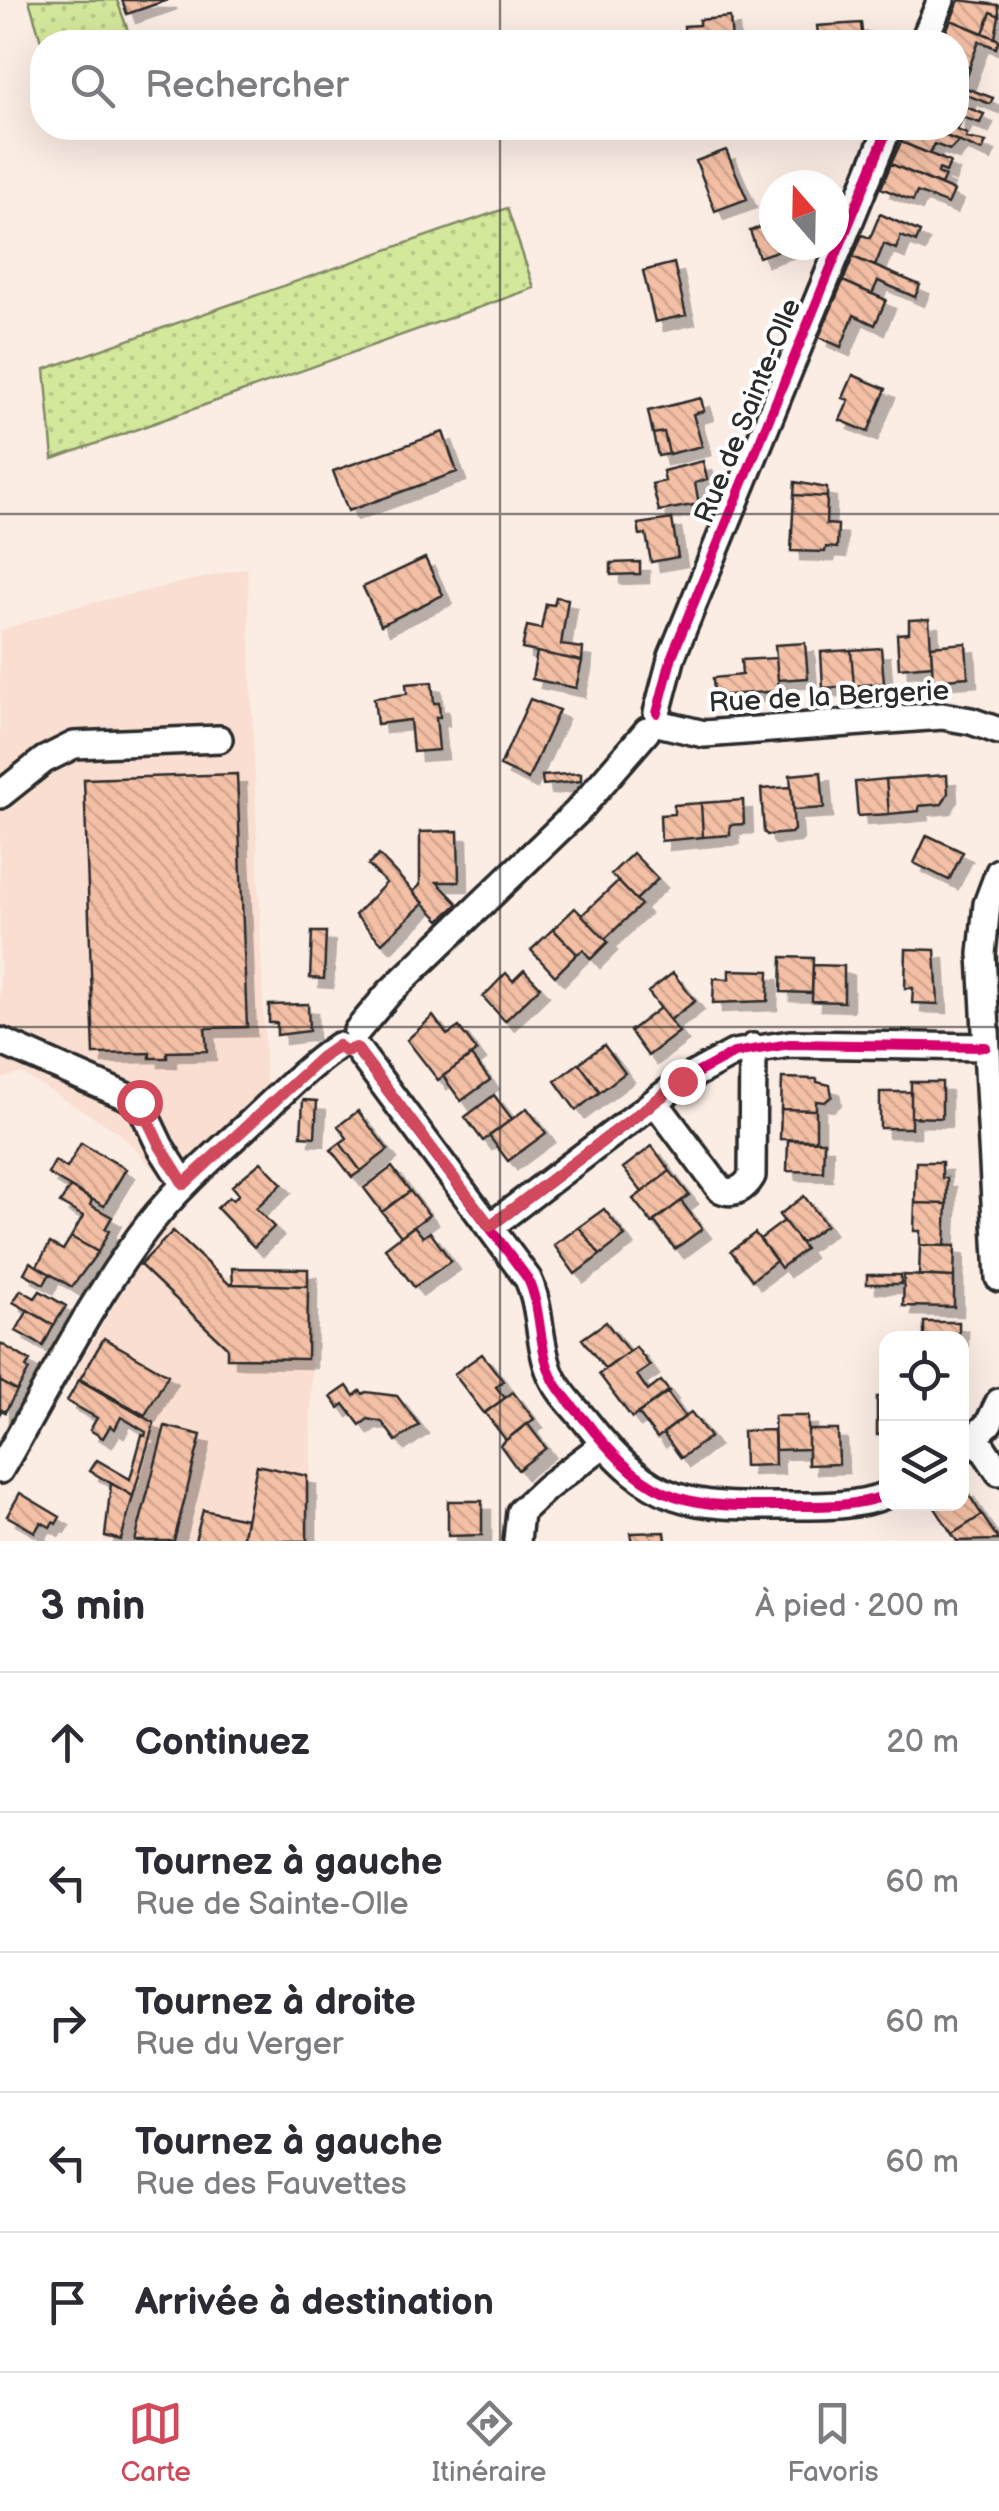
<!DOCTYPE html>
<html lang="fr">
<meta charset="utf-8">
<style>
body{margin:0;font-family:"Balsamiq Sans",sans-serif;background:#f2f2f3;color:#2b2b33}
.controls{position:absolute;right:30px;bottom:30px;display:grid;overflow:hidden;border-radius:20px;box-shadow:0 10px 40px #0002}
.controls button{width:90px;height:90px;display:grid;place-items:center;padding:0;border:0;border-bottom:2px solid #e1e1e2;background:#fff;color:#2b2b33;font:50px sans-serif}
.compass{position:absolute;left:759px;top:170px;width:90px;height:90px;border-radius:50%;background:#fff;box-shadow:0 10px 40px #0002;rotate:340deg}
.stop{position:absolute;width:30px;height:30px;margin:-22px;border:8px solid #d1495b;border-radius:50%;background:#fff}
.stop.end{background:#d1495b;border-color:#fff;box-shadow:0 2px 10px #0008}
.list{margin:0;padding:0;list-style:none}
h2{display:flex;justify-content:space-between;align-items:center;height:130px;margin:0;padding:0 40px;font-size:42px}
h2 small{font-size:32px;font-weight:400;color:#7c7c81}
.list li{display:grid;grid-template-columns:65px 1fr auto;gap:30px;align-items:center;box-sizing:border-box;height:140px;padding:0 40px;border-top:2px solid #e1e1e2}
.list b{display:block;font-size:38px;white-space:nowrap}
.list p{margin:0;font-size:32px;white-space:nowrap;color:#7c7c81}
.list em{font-size:32px;font-style:normal;color:#7c7c81}
.icon{flex:none;width:55px;height:55px;fill:none;stroke:currentColor;stroke-width:2;stroke-linecap:round;stroke-linejoin:round}
.map{position:relative;flex:none;width:999px;height:1541px;overflow:hidden}
.search{position:absolute;background:#fff;box-shadow:0 10px 40px #0002;left:30px;right:30px;top:30px;height:110px;display:flex;align-items:center;gap:25px;box-sizing:border-box;padding:0 35px;border-radius:40px;color:#7c7c81;font-size:38px}
.sheet{height:830px;background:#fff}
nav{display:flex;justify-content:space-around;align-items:center;box-sizing:border-box;height:140px;border-top:2px solid #e1e1e2;background:#fff;font-size:28px;color:#7c7c81}
nav a{display:grid;justify-items:center;gap:5px}
nav .on{color:#d1495b}
.map>svg:first-child{display:block}
</style>
<div class="map">
<svg width="999" height="1541" viewBox="0 0 999 1541">
<defs>
<pattern id="green-dots" width="8" height="8" patternUnits="userSpaceOnUse" patternTransform="scale(2.5)"><rect width="8" height="8" fill="#d4e89c"/><path d="M2 2h.1M6 6h.1" fill="none" stroke="#b6c787" stroke-width="1.8" stroke-linecap="round"/></pattern>
<pattern id="building-back-hatch" width="6" height="6" patternUnits="userSpaceOnUse" patternTransform="scale(2.5)"><rect width="6" height="6" fill="#f3bfa5"/><path d="M-1 5l2 2M0 0l6 6M5-1l2 2" fill="none" stroke="#d0a48e"/></pattern>
<filter id="shadow"><feDropShadow dx="9" dy="9" stdDeviation="0" flood-color="#0004"/></filter>
</defs>
<rect width="100%" height="100%" fill="#fbece4"/>
<filter id="ink" filterUnits="userSpaceOnUse"><feTurbulence type="fractalNoise" baseFrequency=".01" numOctaves="2"/><feDisplacementMap in="SourceGraphic" scale="20" xChannelSelector="R" yChannelSelector="G"/><feConvolveMatrix kernelMatrix="1 2 1 2 8 2 1 2 1" color-interpolation-filters="sRGB"/></filter>
<g filter="url(#ink)">
<path fill="#f9ded1" d="M247,568L266,1086L288,1107L189,1200L170,1225L223,1276L312,1278L310,1541H104L111,1483L134,1496L154,1423L72,1377L136,1267L128,1221L166,1182L120,1133L21,1073L0,1079V631L61,610Z"/>
<path fill="url(#green-dots)" stroke="#808a64" stroke-width="2.5" d="M29,0H117L132,42L42,44Z
M507,208L534,288L53,459L45,369Z"/>
<path fill="url(#building-back-hatch)" stroke="#2b2b2b" stroke-width="2.5" filter="url(#shadow)" d="M122,0H168L127,14Z
M959,0L999,5V16L991,12L983,33L951,20Z
M991,12L999,16L995,38L983,33Z
M730,17L732,42H685L684,26L699,25V20Z
M951,20L999,40L996,48L979,41L969,68L956,63V42H941Z
M861,23L863,42H819L817,26Z
M956,63L970,68L963,87L993,98L990,104L956,91Z
M956,91L967,96L963,106L984,114L980,123L956,115Z
M956,115L963,117L957,130L967,134L966,138L986,142L982,151L926,128H956Z
M906,128H926L959,141L950,150L934,144L930,154L901,142Z
M901,142L950,162L946,172L939,169L938,173L945,176L941,185L891,164Z
M726,150L747,199L715,211L696,161Z
M891,164L954,191L948,204L917,192L913,201L881,188Z
M880,214L920,232L916,242L901,236L896,249L884,244L875,266L853,257L862,235L870,238Z
M774,222V245H795L759,257L750,231Z
M853,257L920,285L915,297L878,281L872,294L843,281Z
M674,263L686,315L655,322L643,271Z
M843,281L886,300L875,325L854,315L841,347L819,337Z
M853,375L886,389L868,432L840,420L849,400L843,398Z
M701,398L704,411L693,414L702,446L669,454L664,432L653,434L648,411Z
M443,432L457,472L348,511L333,471Z
M664,432L669,454L658,456L653,434Z
M703,461L707,479L695,483L699,504L659,511L652,484L665,481L663,471Z
M795,482L827,488V497L794,495Z
M794,495L827,497L826,524L838,525L837,548L826,547L825,552L791,551Z
M672,519L678,557L651,562L646,534L640,535L638,524Z
M425,558L443,595L381,625L363,587Z
M640,562V574L611,575V563Z
M556,597L568,599L561,645L583,648L582,661L522,649L527,626L541,629L546,604L554,605Z
M929,619L932,665L899,668L897,634L909,633V620Z
M805,643L808,678L778,680L775,645Z
M966,643L968,677L933,680L931,646Z
M881,648L884,683L854,686L851,650Z
M851,650L854,686L823,688L821,652Z
M537,652L582,661L576,688L532,679Z
M776,658L779,691L714,696L713,678L742,675L741,660Z
M432,682L434,703H439L440,717H436L439,750L413,752L410,720L377,724L374,698L407,694L406,684Z
M530,699L559,710L528,779L500,766Z
M821,772L824,808L793,810L790,775Z
M581,773V781L543,785L542,776Z
M237,774L247,1027L205,1028L207,1051L167,1052V1058H150V1053L94,1054L84,779Z
M947,775L948,793L942,804L919,806V811L889,814L886,779Z
M886,779L889,814L858,816L855,782Z
M791,787L794,830L791,833L767,835L764,832L761,789Z
M743,800L744,824L730,825V835L703,837L701,803Z
M701,803L703,837L661,841L660,815L674,814V805Z
M458,831L459,882H437L458,904L440,920L413,892L420,885V832Z
M927,835L963,852L949,880L914,863Z
M633,853L658,879L636,900L611,874Z
M379,855L424,903L382,943L355,915L386,883L368,865Z
M618,881L641,905L605,939L582,915Z
M575,908L608,942L591,959L583,950L577,954L553,929Z
M553,929L577,954L555,976L531,950Z
M312,932H326L324,979L310,978Z
M906,949L935,950L938,1004L912,1003L913,988H905Z
M782,957L813,958L812,993L781,992Z
M813,965L844,966V1002L812,1001Z
M524,970L540,987L505,1021L483,997L506,973L513,981Z
M729,970L769,971L768,1001L713,1003L714,978L729,979Z
M673,973L695,1001L670,1020L648,992Z
M308,1004L309,1031L277,1035V1023H269V1005Z
M660,1008L679,1032L648,1056L630,1031Z
M433,1016L447,1035L459,1027L477,1051L438,1080L407,1040Z
M604,1045L625,1073L600,1092L579,1063Z
M471,1056L490,1080L461,1101L443,1076Z
M579,1063L600,1092L576,1110L555,1081Z
M782,1078L817,1079V1082L830,1085L832,1096L825,1102L816,1101V1110L781,1109Z
M911,1082H942V1118L911,1117Z
M880,1092H911V1128H880Z
M494,1095L512,1119L483,1141L465,1117Z
M303,1100L317,1101L315,1137L301,1136Z
M527,1108L546,1133L508,1161L489,1136Z
M781,1109L816,1110V1140L780,1139Z
M358,1111L388,1150L361,1171L340,1143L347,1138L338,1126Z
M788,1140L824,1141L823,1172L787,1171Z
M81,1143L126,1169L104,1206L48,1174L55,1161L67,1168Z
M340,1143L361,1171L352,1177L331,1150Z
M652,1146L670,1171L642,1192L623,1168Z
M261,1162L282,1184L256,1208L274,1227L254,1247L217,1208L229,1197L233,1200L239,1194L232,1186Z
M916,1162H942V1178H947V1204L915,1203Z
M392,1167L410,1191L382,1212L364,1188Z
M670,1171L689,1195L652,1223L633,1199Z
M70,1187L92,1200L90,1205L112,1217L105,1229L109,1231L98,1252L71,1237L83,1216L60,1203Z
M410,1191L429,1215L401,1236L382,1212Z
M804,1196L826,1225L801,1243L779,1215Z
M681,1201L702,1229L675,1249L654,1221Z
M915,1203L947,1204L945,1246L920,1245V1231H914Z
M604,1209L625,1236L600,1255L579,1227Z
M784,1221L805,1249L781,1268L760,1239Z
M414,1226L423,1237L430,1232L451,1261L414,1287L385,1248Z
M579,1227L600,1255L575,1274L554,1245Z
M173,1231L229,1284L308,1286L307,1359L227,1358V1347L140,1265Z
M755,1233L776,1261L752,1280L731,1251Z
M71,1237L98,1252L72,1287L37,1266L50,1243L63,1250Z
M920,1245L955,1246L954,1277L919,1275Z
M30,1262L50,1274L44,1284L24,1273Z
M232,1268L308,1269V1286L233,1284Z
M867,1275H901V1284H867Z
M904,1275L954,1277V1307L903,1306Z
M21,1290L35,1298L40,1291L66,1306L54,1325L13,1302Z
M28,1310L54,1325L43,1346L16,1331Z
M606,1322L629,1352L605,1369L582,1339Z
M924,1322H959V1338H924Z
M104,1338L168,1375L145,1415L80,1379Z
M0,1343L30,1361L26,1367L29,1370L17,1391L0,1381Z
M636,1347L650,1366L637,1375L648,1391L661,1381L669,1391L632,1418L599,1374Z
M482,1354L503,1381L496,1387L505,1398L484,1413L454,1374Z
M79,1380L154,1423L133,1496L90,1471L97,1460L130,1479L142,1435L145,1436L146,1432L121,1417L115,1429L110,1426L103,1438L90,1430L97,1418L67,1401Z
M0,1381L17,1391L5,1412L2,1410L0,1413Z
M886,1382V1435H877V1397H886Z
M347,1386L354,1396L360,1391L363,1394L366,1392L397,1396L419,1425L396,1441L382,1422L368,1419L360,1425L344,1404L339,1408L331,1397Z
M513,1392L534,1419L506,1440L485,1413Z
M667,1392L685,1417L657,1438L638,1413Z
M691,1412L710,1437L681,1458L663,1433Z
M774,1416H808V1449L775,1450Z
M527,1423L546,1448L518,1470L500,1445Z
M165,1426L201,1435L174,1541H135Z
M774,1430L775,1465L744,1466L743,1431Z
M808,1430H838L839,1464L808,1465Z
M257,1465L307,1476V1541H242Z
M111,1483L133,1496L121,1540L105,1536Z
M965,1489L982,1515L952,1534L935,1508L942,1504H962V1491Z
M20,1493L60,1517L56,1524L53,1522L50,1527L41,1522L35,1532L7,1516Z
M448,1501H482V1535L448,1536Z
M203,1510L246,1519L242,1541H195Z
M982,1515L999,1540L957,1541L952,1534Z
M665,1532L666,1541H631V1533Z"/>
<g fill="none" stroke-linecap="round" stroke-linejoin="round">
<g stroke="#2b2b2b" stroke-width="32">
<path id="minor" d="M923,42L941,0
M657,713L672,656L888,128
M662,724L704,734L942,716L971,721L999,731
M0,795L44,760L74,745L219,739
M999,872L987,904L982,954L999,1278
M357,1031L389,993L577,812L647,731
M0,1041L139,1102L160,1146L184,1184
M357,1049L528,1279C542,1310 538,1345 551,1375C559,1393 576,1409 588,1424C653,1506 688,1507 788,1506C821,1506 856,1507 886,1495
M655,1102L720,1189C734,1196 745,1188 752,1176L753,1047
M491,1226L682,1081L734,1053L790,1044L986,1047
M976,1438L999,1472
M962,1450L989,1423L999,1402
M0,1470C48,1388 91,1299 150,1223C180,1185 217,1154 252,1121C280,1095 307,1067 338,1046
M517,1541L520,1512L546,1488L604,1444"/>
</g>
<use href="#minor" stroke="#fff" stroke-width="25"/>
<g stroke="#fff" stroke-width="16">
<path id="cycleway" d="M657,713L672,656L888,128
M357,1049L528,1279C542,1310 538,1345 551,1375C559,1393 576,1409 588,1424C653,1506 688,1507 788,1506C821,1506 856,1507 886,1495
M491,1226L682,1081L734,1053L790,1044L986,1047"/>
</g>
<use href="#cycleway" stroke="#d6006c" stroke-width="10"/>
</g>
</g>
<g fill="none" stroke-linecap="round" stroke-linejoin="round" filter="url(#ink)">
<path stroke="#d1495b" stroke-width="12" d="M139,1102L160,1146L184,1184L321,1058L338,1046L345,1051L356,1048L490,1226L682,1081"/>
</g>
<path fill="none" stroke="#2b2b2b" stroke-width="2.5" stroke-opacity="0.55" d="M500,0V42M500,128V1541M0,514H999M0,1027H999"/>
<g text-anchor="middle" dominant-baseline="central" stroke-width="8" stroke-linejoin="round" paint-order="stroke">
<g font-size="28" fill="#2b2b2b" stroke="#fff">
<text transform="translate(748 411) rotate(-68)">Rue de Sainte-Olle</text>
<text transform="translate(829 697) rotate(-3)">Rue de la Bergerie</text>
</g>
</g>
</svg>
<div class="controls">
<button><svg class="icon" aria-label="locate" viewBox="0 0 24 24"><circle cx="12" cy="12" r="6"/><path d="M12 2v4M12 18v4M2 12h4M18 12h4"/></svg></button>
<button><svg class="icon" aria-label="layers" viewBox="0 0 24 24"><path d="M12 4l9 5-9 5-9-5zM3 14l9 5 9-5"/></svg></button>
</div>
<svg class="compass" viewBox="-18 -18 36 36"><path d="M0-13l5 13h-10z" fill="#e53935"/><path d="M0 13l5-13h-10z" fill="#7c7c81"/></svg>
<div class="stop" style="left:139px;top:1102px"></div>
<div class="stop end" style="left:682px;top:1081px"></div>
<div class="search"><svg class="icon" aria-label="search" viewBox="0 0 24 24"><circle cx="10" cy="10" r="6"/><path d="M15 15l6 6"/></svg>Rechercher</div>
</div>
<section class="sheet">
<h2>3 min<small>À pied · 200 m</small></h2>
<ul class="list">
<li><svg class="icon" aria-label="ahead" viewBox="0 0 24 24"><path d="M12 20V5M6 11l6-6 6 6"/></svg><div><b>Continuez</b></div><em>20 m</em></li>
<li><svg class="icon" aria-label="left" viewBox="0 0 24 24"><path d="M17 20v-9H6M10 6l-5 5 5 5"/></svg><div><b>Tournez à gauche</b><p>Rue de Sainte-Olle</p></div><em>60 m</em></li>
<li><svg class="icon" aria-label="right" viewBox="0 0 24 24"><path d="M7 20v-9h11M14 6l5 5-5 5"/></svg><div><b>Tournez à droite</b><p>Rue du Verger</p></div><em>60 m</em></li>
<li><svg class="icon" aria-label="left" viewBox="0 0 24 24"><path d="M17 20v-9H6M10 6l-5 5 5 5"/></svg><div><b>Tournez à gauche</b><p>Rue des Fauvettes</p></div><em>60 m</em></li>
<li><svg class="icon" aria-label="arrive" viewBox="0 0 24 24"><path d="M6 21V4h12l-3 4 3 4H6"/></svg><div><b>Arrivée à destination</b></div></li>
</ul>
</section>
<nav>
<a class="on"><svg class="icon" aria-label="map" viewBox="0 0 24 24"><path d="M3 6l6-2 6 2 6-2v14l-6 2-6-2-6 2zM9 4v14M15 6v14"/></svg>Carte</a>
<a><svg class="icon" aria-label="directions" viewBox="0 0 24 24"><path d="M12 3l9 9-9 9-9-9zM9 14v-3h6M13 9l2 2-2 2"/></svg>Itinéraire</a>
<a><svg class="icon" aria-label="saved" viewBox="0 0 24 24"><path d="M7 4h10v16l-5-4-5 4z"/></svg>Favoris</a>
</nav>
